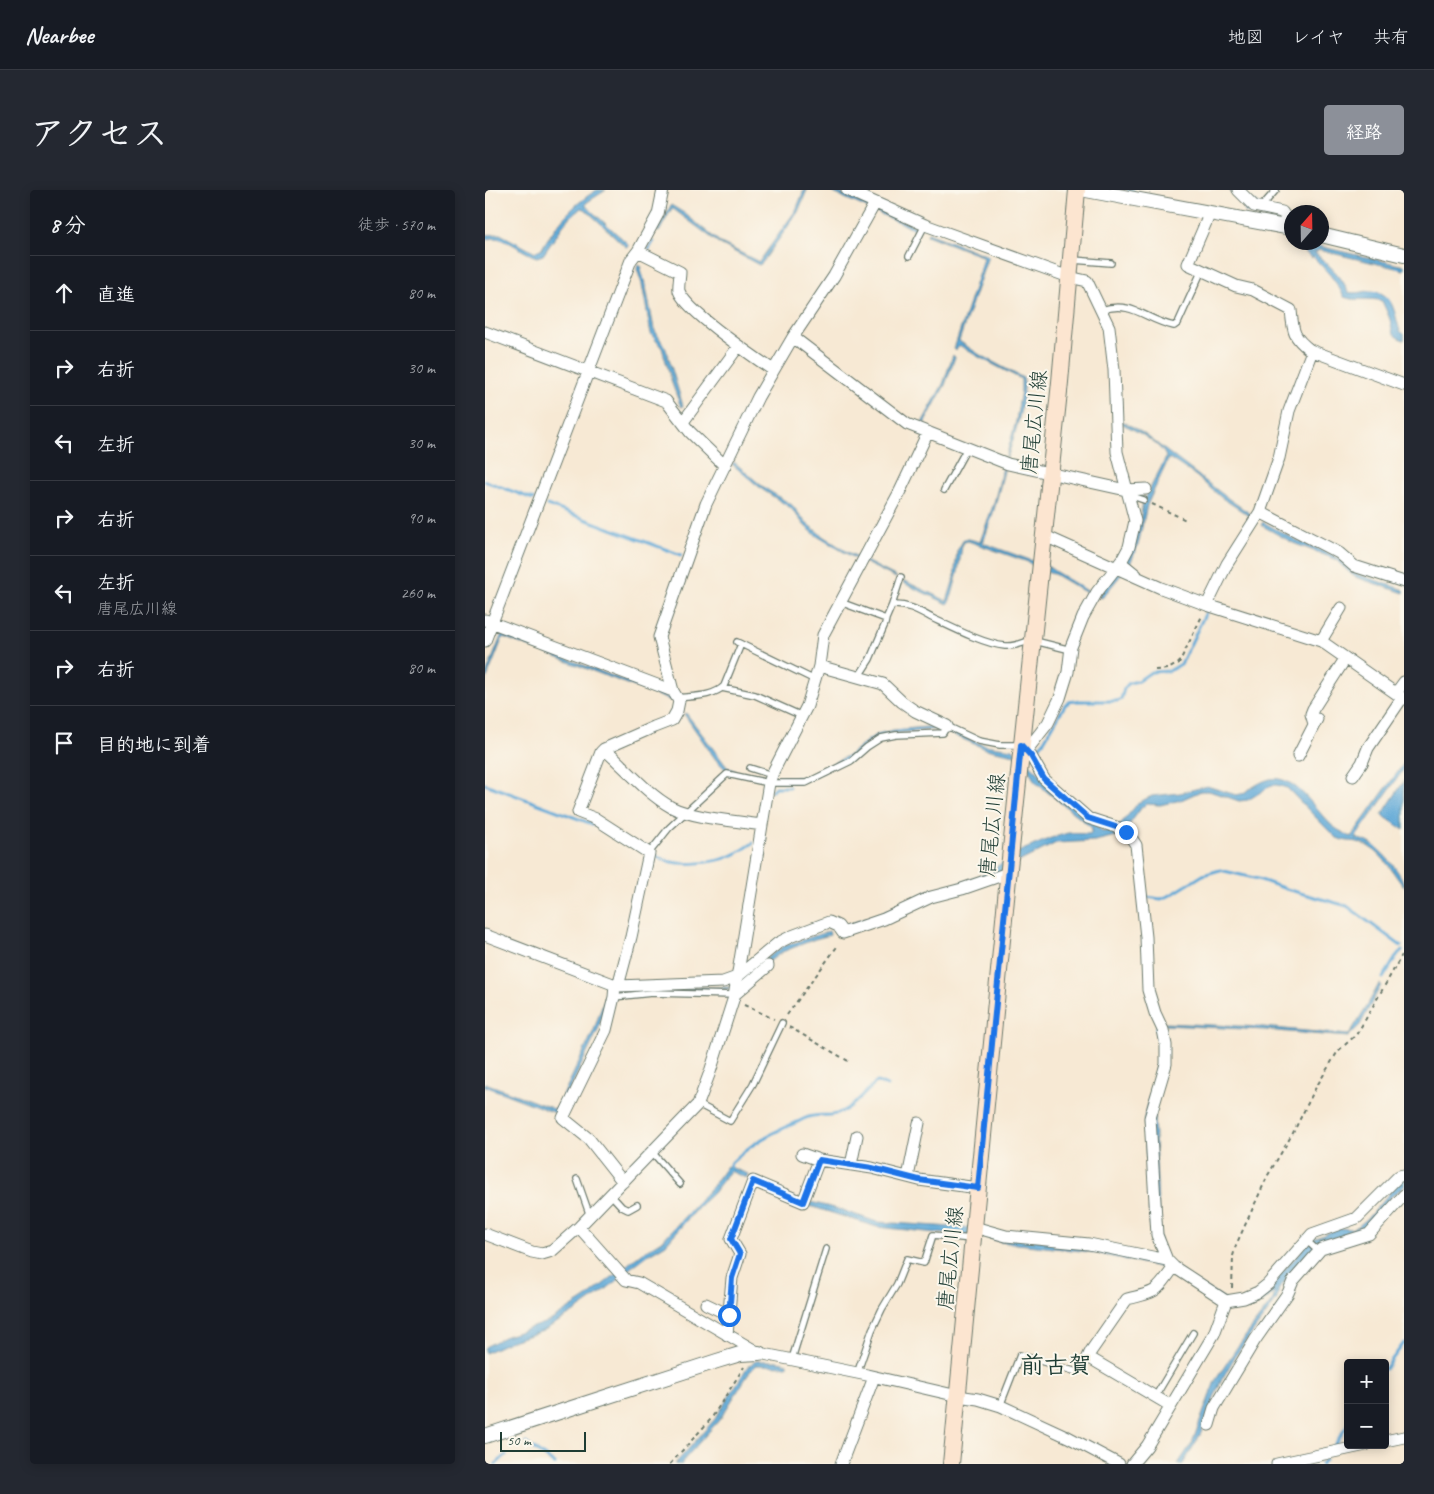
<!DOCTYPE html>
<html lang="ja">
<meta charset="utf-8">
<style>
body{margin:0;font-family:Caveat,"Klee One",sans-serif;background:#242831;color:#f1f3f6}
.controls{position:absolute;right:15px;bottom:15px;display:grid;overflow:hidden;border-radius:5px;box-shadow:0 2px 12px #0003}
.controls button{width:45px;height:45px;display:grid;place-items:center;padding:0;border:0;border-bottom:1px solid #363941;background:#171b24;color:#f1f3f6;font:25px sans-serif}
.compass{position:absolute;left:799px;top:15px;width:45px;height:45px;border-radius:50%;background:#171b24;box-shadow:0 2px 12px #0003;rotate:20deg}
.scale{position:absolute;left:15px;bottom:12px;width:86px;box-sizing:border-box;padding-left:5px;border:2px solid #1f3d34;border-top:0;font-size:14px;line-height:18px;white-space:nowrap;color:#1f3d34;-webkit-text-stroke:4px #fbf7ec;paint-order:stroke}
.stop{position:absolute;width:15px;height:15px;margin:-11px;border:4px solid #1a73e8;border-radius:50%;background:#fff}
.stop.end{background:#1a73e8;border-color:#fff;box-shadow:0 1px 5px #0008}
.list{margin:0;padding:0;list-style:none}
h2{display:flex;justify-content:space-between;align-items:center;height:65px;margin:0;padding:0 20px;font-size:21px}
h2 small{font-size:16px;font-weight:400;color:#9ea1a6}
.list li{display:grid;grid-template-columns:32px 1fr auto;gap:15px;align-items:center;box-sizing:border-box;height:75px;padding:0 20px;border-top:1px solid #363941}
.list b{display:block;font-size:19px;white-space:nowrap}
.list p{margin:0;font-size:16px;white-space:nowrap;color:#9ea1a6}
.list em{font-size:16px;font-style:normal;color:#9ea1a6}
.icon{flex:none;width:28px;height:28px;fill:none;stroke:currentColor;stroke-width:2;stroke-linecap:round;stroke-linejoin:round}
.map{position:relative;flex:none;width:919px;height:1274px;overflow:hidden;border-radius:5px}
header{display:flex;align-items:center;gap:30px;box-sizing:border-box;height:70px;padding:0 25px;background:#171b24;border-bottom:1px solid #363941}
header strong{font-size:24px}
nav{display:flex;gap:28px;margin-inline-start:auto;font-size:18px}
.intro{display:flex;align-items:center;justify-content:space-between;box-sizing:border-box;height:120px;padding:0 30px}
h1{margin:0;font-size:35px}
.button{padding:12px 22px;border-radius:5px;background:#8c9099;color:#fff;font-size:18px;font-weight:700}
main{display:flex;gap:30px;padding:0 30px}
aside{flex:1;background:#171b24;border-radius:5px;box-shadow:0 2px 12px #0003}
.map>svg:first-child{display:block}
</style>
<header>
<strong>Nearbee</strong>
<nav><a>地図</a><a>レイヤ</a><a>共有</a></nav>
</header>
<div class="intro"><h1>アクセス</h1><a class="button">経路</a></div>
<main>
<aside>
<h2>8 分<small>徒歩 · 570 m</small></h2>
<ul class="list">
<li><svg class="icon" aria-label="ahead" viewBox="0 0 24 24"><path d="M12 20V5M6 11l6-6 6 6"/></svg><div><b>直進</b></div><em>80 m</em></li>
<li><svg class="icon" aria-label="right" viewBox="0 0 24 24"><path d="M7 20v-9h11M14 6l5 5-5 5"/></svg><div><b>右折</b></div><em>30 m</em></li>
<li><svg class="icon" aria-label="left" viewBox="0 0 24 24"><path d="M17 20v-9H6M10 6l-5 5 5 5"/></svg><div><b>左折</b></div><em>30 m</em></li>
<li><svg class="icon" aria-label="right" viewBox="0 0 24 24"><path d="M7 20v-9h11M14 6l5 5-5 5"/></svg><div><b>右折</b></div><em>90 m</em></li>
<li><svg class="icon" aria-label="left" viewBox="0 0 24 24"><path d="M17 20v-9H6M10 6l-5 5 5 5"/></svg><div><b>左折</b><p>唐尾広川線</p></div><em>260 m</em></li>
<li><svg class="icon" aria-label="right" viewBox="0 0 24 24"><path d="M7 20v-9h11M14 6l5 5-5 5"/></svg><div><b>右折</b></div><em>80 m</em></li>
<li><svg class="icon" aria-label="arrive" viewBox="0 0 24 24"><path d="M6 21V4h12l-3 4 3 4H6"/></svg><div><b>目的地に到着</b></div></li>
</ul>
</aside>
<div class="map">
<svg width="919" height="1274" viewBox="0 0 919 1274">
<rect width="100%" height="100%" fill="#fbf7ec"/>
<filter id="ink" filterUnits="userSpaceOnUse"><feTurbulence type="fractalNoise" baseFrequency=".02" numOctaves="2"/><feDisplacementMap in="SourceGraphic" scale="10" xChannelSelector="R" yChannelSelector="G"/><feConvolveMatrix kernelMatrix="1 2 1 2 8 2 1 2 1" color-interpolation-filters="sRGB"/></filter>
<filter id="wash" filterUnits="userSpaceOnUse"><feTurbulence type="fractalNoise" baseFrequency=".0096" numOctaves="4" result="noise"/><feDisplacementMap in="SourceGraphic" scale="20" xChannelSelector="R" yChannelSelector="G"/><feGaussianBlur stdDeviation="1.12" result="paint"/><feColorMatrix in="noise" values="0 0 0 0 0 0 0 0 0 0 0 0 0 0 0 0 0 1.4 0 .05"/><feComposite in="paint" operator="in"/></filter>
<g filter="url(#wash)">
<rect width="100%" height="100%" fill="#f7e9d4"/>
<path fill="#60a9d7" stroke="#407386" d="M112,0H121L101,13V16L141,52L144,55L141,57L100,19L96,18L82,30L58,65L52,67C34,62 19,42 0,50V45L15,44L49,62L56,60C70,35 88,14 112,0Z
M319,0H322L313,22L277,73L274,75L235,54L187,18L174,42L172,41L186,15L199,23L236,53L274,72L311,20Z
M342,0H348L432,37L431,40Z
M744,0H749L789,22L785,27L760,22L757,13Z
M443,43L503,66L474,151L495,165L538,188C543,203 528,251 522,268L521,267L531,231L536,200V189L492,166L474,155L471,160L469,159L499,67L442,45Z
M833,56L919,76V80L834,60L830,63C843,75 857,85 863,102C870,104 877,102 883,101C909,100 909,123 915,141L919,144V150C903,145 909,139 904,127C902,121 899,116 897,111C885,107 871,112 859,107C851,90 841,80 828,67L826,68L820,62L826,57L827,59Z
M153,75L157,77L156,80L161,97L169,139L181,159L198,216L196,217L188,196L177,158L166,144L157,94L152,79Z
M468,165L470,167L460,195L439,234L437,233L458,194Z
M636,231C655,239 668,251 684,263C712,284 738,306 767,325L766,327L737,308L711,286L684,268L662,315L653,355L645,374L617,408L613,407L655,332L658,312L681,268C680,256 647,238 635,233Z
M249,272L278,297L307,315L321,333L339,347L361,361L412,387L411,388L364,365L332,346L320,336L306,318L278,300L247,274Z
M518,277H520L509,320L498,353L545,370L558,373L571,382L606,403L605,405L569,384C559,382 551,378 543,372L483,351L479,352L477,356L473,382L467,405L463,414L418,393L419,391L424,393L462,411L469,389L472,361L479,349H484L495,352L509,313Z
M778,332L811,350L848,365L854,369L869,383L919,400V403L873,388L867,385L850,369L808,353L776,335Z
M17,444L188,509L187,511L18,447L0,493V487Z
M201,523L242,577L253,582L291,587H321L364,565L384,549L395,543L408,540L453,536L499,555L528,559L618,642L629,639L633,637L654,612L667,606L695,603L722,596L751,605L761,603V601C768,597 777,591 785,589C812,584 831,623 849,637C854,641 860,643 866,647L919,573V579L870,648C876,650 883,651 888,655C898,662 919,685 919,697C906,681 898,661 876,653C867,650 862,653 850,647L802,598L792,595H787L763,610L754,611L724,601H716L696,610L675,615L662,614L657,617L638,643L635,645L610,651L571,653L518,680L363,738L362,735L401,721L441,702L481,691L505,681L533,662L566,648L583,643L604,644L606,643L607,638L550,592L540,573L530,565L501,559L454,539L401,544L381,555L365,568L323,589L294,590L255,585L241,580L231,570L199,524Z
M919,591V640L897,625Z
M344,741L345,745L330,749L297,762L256,792L282,768L299,756Z
M894,794L896,795L875,835L863,847L780,840L680,835L679,833L778,837L864,845L883,814Z
M244,797V799L153,801L135,803L136,800Z
M122,800L124,802L113,840L73,924L0,896V893L69,919L72,918L109,840Z
M673,856H676L677,870L668,902L675,1062L673,1063L666,1049L659,929C663,904 674,881 673,856Z
M242,976L263,984L261,988L245,981L228,1003L213,1017L181,1054L164,1064L144,1079L135,1088L119,1101L89,1122L58,1141L26,1151L0,1163V1157L19,1147L65,1131L101,1108L157,1063L178,1050L226,998Z
M919,988V996L906,1007L887,1030L879,1037L870,1042L835,1052L794,1098L792,1109L751,1165L735,1193L715,1245L698,1274H693L707,1253L730,1191L753,1156L788,1110L790,1102L775,1114L767,1118L756,1120L746,1118L730,1112L679,1078L605,1062L515,1052L496,1045L481,1046L392,1037L325,1016L326,1012L356,1020L392,1032L482,1038L604,1058L681,1074L747,1114L752,1115L765,1113L777,1105L826,1050L855,1038L866,1039L872,1037L881,1030L913,993Z
M271,1171H293L302,1173V1176L272,1175L266,1180L235,1229L197,1272V1274H190L230,1229L263,1176Z"/>
<g fill="none" stroke-linecap="round" stroke-linejoin="round">
<path stroke="#60a9d7" stroke-width="3" d="M643,0L648,1
M164,59L168,52
M0,291L48,309
M62,315L196,365
M549,562L559,551L580,515L585,511H632L636,509L639,499L644,493L653,491L666,482L684,481L696,474L722,420
M0,594L110,635L128,646
M286,601L290,597H304
M171,666C188,678 229,674 248,665C255,662 262,657 268,653
M662,707L676,709L686,705L718,685L735,680L773,689L801,699L862,716L916,756
M898,788L913,764L917,761
M671,837L673,849
M245,978V974C267,953 282,945 310,933C315,931 321,927 328,926C337,924 345,927 354,923C368,917 379,904 390,893L393,892L402,896
M900,1179L919,1153
M41,1253L70,1274
M849,1256L863,1234
M11,1274L21,1265
M836,1274L840,1270"/>
</g>
</g>
<g filter="url(#ink)">
<g fill="none" stroke-linecap="round" stroke-linejoin="round">
<g stroke="#6b796c" stroke-width="8">
<path id="service" d="M776,17L791,0
M424,66L440,35
M588,70L626,73
M616,120C648,110 660,130 689,136L693,133L717,80
M459,300L482,258
M644,305L659,310
M637,370L653,383
M355,412L401,429L407,415C423,414 434,421 447,428C466,437 499,454 520,456C529,457 538,453 546,450
M407,415L416,387
M550,451L586,460
M252,452L330,490
M374,486L385,469L400,434L401,429
M237,498L270,505L317,526
M192,508C207,506 228,507 239,496L256,454
M265,578L287,585
M164,663L184,638L242,584L284,593H321L366,571L382,557L396,548L411,545L458,543L462,536L494,551L515,555H536
M129,807L167,803L249,805
M213,914L245,931L268,894L297,833
M167,962L195,994
M92,989L105,1026
M126,1005L137,1017L143,1020L152,1015
M822,1051L833,1061
M307,1169L341,1059
M374,1178L387,1140L397,1119L412,1094L422,1069L439,1073L448,1045L486,1049
M670,1207L708,1143
M517,1211L535,1165L592,1182L603,1167"/>
</g>
<g stroke="#6b796c" stroke-width="13">
<path id="minor" d="M362,0L440,35L584,87L602,91L624,137L629,180L632,262L650,331L644,357L637,370L612,402L598,427L586,457L583,482L575,508L563,533L541,561
M753,0L769,16L797,22L806,35
M725,23L703,74L751,96L768,100L806,120C808,142 808,147 825,160L919,195
M153,61L195,82C195,88 193,96 194,101C201,121 269,167 288,180
M0,142L181,211L205,242L240,276
M308,147L422,234L523,274L641,300L661,299
M198,232L253,157
M775,322L794,268L804,221L827,161
M560,346L676,398L722,415L836,451L919,509
M722,415L742,374L775,322L854,363L869,376L919,392
M0,430L188,501
M0,451L146,70L153,61L173,24L178,0
M836,451L856,418
M334,476L398,494L417,512L430,521L462,536
M911,503L919,492
M829,534L826,524L828,519L860,469
M536,555L546,566L559,589L603,628L637,639L643,643L651,655L661,747L663,800L670,823L678,840L681,855V874L665,928L672,1045L682,1070L689,1077L741,1111L759,1108L773,1102L783,1094L827,1044L872,1028L914,986L919,985
M119,559L116,562L93,622L111,629L164,663L146,747L133,796
M813,566L832,529
M868,586L877,573L883,558L917,508
M277,635C252,631 207,628 186,617C162,604 140,577 119,559L169,537L187,530L192,521L194,511L188,501L174,447L221,314L273,207L308,147L349,86L390,13
M0,745L133,796L238,792L252,787L293,753L307,746L344,732L353,736L358,743L399,729L446,707L477,699L523,683
M130,795L129,807L121,840L78,928L104,949L138,992
M249,805L283,776
M317,964L334,970L387,978L434,990L493,998
M366,975L372,946
M423,987L434,933
M94,1037L141,1090L154,1093L274,1163L382,1185L473,1206L493,1209L516,1216L583,1247L634,1274
M489,1037L521,1046L604,1054L682,1070
M0,1044L47,1062L57,1064L67,1061L94,1037L213,914L225,882L249,807L277,635L284,593L288,582L322,516L334,476L338,445L415,301L443,242
M221,1114L244,1125
M242,1145L247,1088L255,1064L246,1049L268,991L318,1012L334,970
M686,1216L603,1167L606,1161L642,1109C673,1102 671,1102 689,1077
M724,1235L729,1218L770,1150L803,1103L808,1091L836,1059L884,1044L919,1005
M900,1251L919,1247
M356,1274L389,1187
M647,1274L662,1256L729,1144L741,1111
M792,1274L881,1255"/>
</g>
<g stroke="#6b796c" stroke-width="16">
<path id="tertiary" d="M601,0L806,38
M836,45L919,65
M0,1246L232,1171L255,1164L274,1163"/>
</g>
<g stroke="#6b796c" stroke-width="18">
<path id="secondary" d="M466,1274L524,678L575,192L592,0"/>
</g>
<path stroke="#6b796c" stroke-width="2" stroke-dasharray="4 4" stroke-linecap="butt" d="M667,314L703,331
M670,480L683,479L694,473L717,426
M259,815L289,829
M302,825L354,754
M304,837L365,872
M747,1098L748,1066L751,1055L783,985L808,943L830,899L853,861L871,845L879,832L917,765
M185,1274L226,1229L259,1177"/>
<use href="#service" stroke="#fff" stroke-width="5.5"/>
<use href="#minor" stroke="#fff" stroke-width="11"/>
<use href="#tertiary" stroke="#fff" stroke-width="14"/>
<use href="#secondary" stroke="#fce5d0" stroke-width="16"/>
</g>
</g>
<g fill="none" stroke-linecap="round" stroke-linejoin="round" filter="url(#ink)">
<path stroke="#1a73e8" stroke-width="6" d="M244,1125L247,1088L255,1064L246,1049L268,991L318,1012L334,970L387,978L434,990L493,998L536,555L546,566L559,589L603,628L637,639L641,642"/>
</g>
<g text-anchor="middle" dominant-baseline="central" stroke-width="4" stroke-linejoin="round" paint-order="stroke">
<g font-size="21" fill="#1f3d34" stroke="#fbf7ec">
<text transform="translate(549 232) rotate(-84)">唐尾広川線</text>
<text transform="translate(507 635) rotate(-84)">唐尾広川線</text>
<text transform="translate(465 1068) rotate(-84)">唐尾広川線</text>
</g>
<g font-size="24" font-weight="bold" fill="#1f3d34" stroke="#fbf7ec">
<text x="571" y="1175">前古賀</text>
</g>
</g>
</svg>
<div class="controls">
<button>+</button>
<button>−</button>
</div>
<svg class="compass" viewBox="-18 -18 36 36"><path d="M0-13l5 13h-10z" fill="#e53935"/><path d="M0 13l5-13h-10z" fill="#9ea1a6"/></svg>
<div class="scale">50 m</div>
<div class="stop" style="left:244px;top:1125px"></div>
<div class="stop end" style="left:641px;top:642px"></div>
</div>
</main>
